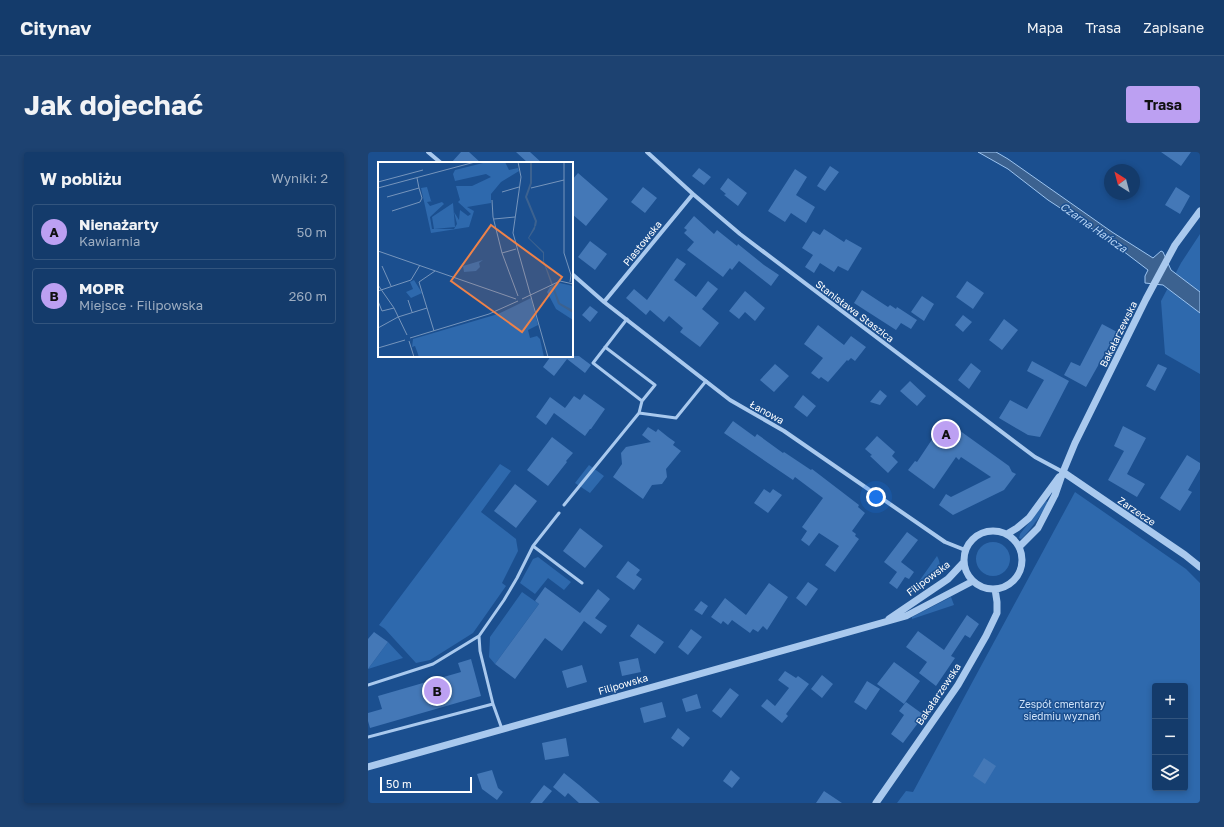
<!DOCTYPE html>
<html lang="pl">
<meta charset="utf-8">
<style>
body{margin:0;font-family:"Golos Text",sans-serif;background:#1d4271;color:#f1f3f6}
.controls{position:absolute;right:12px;bottom:12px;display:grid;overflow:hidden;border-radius:4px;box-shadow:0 2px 6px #0003}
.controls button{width:36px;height:36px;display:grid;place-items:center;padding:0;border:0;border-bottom:1px solid #33557e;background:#143b6b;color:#f1f3f6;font:20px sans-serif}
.compass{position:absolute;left:736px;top:12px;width:36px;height:36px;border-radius:50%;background:#143b6b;box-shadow:0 2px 6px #0003;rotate:324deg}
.scale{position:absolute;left:12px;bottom:10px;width:92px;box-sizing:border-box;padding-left:4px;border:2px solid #fff;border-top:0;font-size:11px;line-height:14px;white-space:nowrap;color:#fff;-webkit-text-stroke:3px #1b4f8f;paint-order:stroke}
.you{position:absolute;left:508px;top:345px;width:14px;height:14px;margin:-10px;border:3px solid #fff;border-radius:50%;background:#1a73e8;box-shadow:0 0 0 6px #1a73e833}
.badge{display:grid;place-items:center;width:26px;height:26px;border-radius:50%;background:#bca0f2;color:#111;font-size:13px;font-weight:700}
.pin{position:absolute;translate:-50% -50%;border:2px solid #fff;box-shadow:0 1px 4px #0006}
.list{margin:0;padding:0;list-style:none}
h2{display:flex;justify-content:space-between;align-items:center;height:52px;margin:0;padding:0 16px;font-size:17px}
h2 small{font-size:13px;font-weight:400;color:#9dadc1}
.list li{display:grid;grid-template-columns:26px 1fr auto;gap:12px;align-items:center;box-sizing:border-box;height:56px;margin:0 8px 8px;padding:0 8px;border:1px solid #33557e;border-radius:4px}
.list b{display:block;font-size:15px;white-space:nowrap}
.list p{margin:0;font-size:13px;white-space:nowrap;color:#9dadc1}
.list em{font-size:13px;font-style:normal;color:#9dadc1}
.icon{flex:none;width:22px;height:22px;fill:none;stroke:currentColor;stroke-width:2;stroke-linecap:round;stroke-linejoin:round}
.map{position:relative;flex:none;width:832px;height:651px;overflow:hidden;border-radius:4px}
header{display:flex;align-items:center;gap:24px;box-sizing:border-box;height:56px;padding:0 20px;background:#143b6b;border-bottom:1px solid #33557e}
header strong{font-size:19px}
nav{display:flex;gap:22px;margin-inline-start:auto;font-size:14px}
.intro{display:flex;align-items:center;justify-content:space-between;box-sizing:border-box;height:96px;padding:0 24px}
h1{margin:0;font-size:28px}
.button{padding:10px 18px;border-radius:4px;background:#bca0f2;color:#111;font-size:14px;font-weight:700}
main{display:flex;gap:24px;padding:0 24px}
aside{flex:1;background:#143b6b;border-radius:4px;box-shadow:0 2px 6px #0003}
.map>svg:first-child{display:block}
</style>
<header>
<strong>Citynav</strong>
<nav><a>Mapa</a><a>Trasa</a><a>Zapisane</a></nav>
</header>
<div class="intro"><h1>Jak dojechać</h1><a class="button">Trasa</a></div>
<main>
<aside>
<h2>W pobliżu<small>Wyniki: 2</small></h2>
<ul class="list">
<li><span class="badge">A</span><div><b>Nienażarty</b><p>Kawiarnia</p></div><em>50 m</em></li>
<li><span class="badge">B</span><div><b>MOPR</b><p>Miejsce · Filipowska</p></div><em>260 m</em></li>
</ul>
</aside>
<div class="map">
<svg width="832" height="651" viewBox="0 0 832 651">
<rect width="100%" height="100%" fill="#1b4f8f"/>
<path fill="#2e69ad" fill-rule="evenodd" d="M832,82V222L797,202L793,149L813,111Z
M132,312L143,319L113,360L148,387L150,399L134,431L138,434L105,481L62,508L48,511L17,477L11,473Z
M221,313L236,324L222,341L207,331Z
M707,340L818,417L832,431V651H529L538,639L545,640ZM787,534H817V636H787Z
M678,349L681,351C672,363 664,377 653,387L651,386L652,382Z
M608 407a17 17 0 1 1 34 0a17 17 0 1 1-34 0Z
M569,404C580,424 556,433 542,442Z
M170,405L203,430L196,438L180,426L167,442L152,431L165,407Z
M154,440L171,452L127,512L121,505L122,485Z
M583,445L586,453L544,467V465Z
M20,490L35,506L0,517Z"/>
<path fill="#3c6290" stroke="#9cc4f0" d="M610,0H628L640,7L744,80L785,106L793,99L795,100L803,118L832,140V161L795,133L777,131V124L780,118L738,86L680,48L640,17Z"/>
<path fill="#4478b7" d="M93,0H101L113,11H83Z
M148,0H162L174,11H160Z
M793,0H823L813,14Z
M462,14L471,20L457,39L449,34Z
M331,16L343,25L336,33L324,24Z
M427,17L439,25L428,43L447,55L438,71L423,61L417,70L400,59Z
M210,21L240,47L218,74L204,62V28Z
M360,26L379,41L370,54L356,43L358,42L352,37Z
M275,35L289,46L277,61L263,50Z
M808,35L822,44L812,62L797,53Z
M326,64L346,82L349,78L369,94L370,92L396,113L411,123L403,134L371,109L364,118L362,116L355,125L319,98L326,90L316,81L319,78L316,76Z
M456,77L476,90L478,87L494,96L480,119L470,114L466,120L452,111L446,121L437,115L445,103L434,96L445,79L452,83Z
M222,89L239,102L227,118L210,105Z
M309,106L318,112L306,128L328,145L340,129L350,137L334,157L351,171L332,195L312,180L315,176L301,164L296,170L282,158L278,163L258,146L266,137L279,148Z
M599,129L616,141L605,157L588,145Z
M494,138L520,155L522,153L528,157L529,155L549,168L543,177L533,171L528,178L486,151Z
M377,139L397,156L387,169L377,160L371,167L361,159Z
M554,144L566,152L556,169L543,160Z
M222,154L230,160L222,170L214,163Z
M595,163L604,170L595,180L587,173Z
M636,167L650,178L634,198L621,188Z
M734,172L749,180L718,235L696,223L703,210L712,214Z
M450,173L476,193L483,184L498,195L487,209L483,206L480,209L479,208L460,230L453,225L451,227L443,221L455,206L436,192Z
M183,204H211L223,213L217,221L199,207L186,224L175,215Z
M664,209L701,229L672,285L660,283L631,266L642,248L659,257L676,228L659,219Z
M603,211L613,219L601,237L590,228Z
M407,212L421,224L406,240L392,228Z
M790,212L799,216L787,239L778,234Z
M542,229L558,244L549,254L532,239Z
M512,238L519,244L512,253L502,250Z
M216,242L237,257L223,277H222L217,284L186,261L178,273L168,265L182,245L197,256L206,244L212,248Z
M435,243L448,254L439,265L426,255Z
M577,268L641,314L644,320L648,322L636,338L585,363L571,353L578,342L583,345L623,325L593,305L591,308L588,305L566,337L540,318L547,309L549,310Z
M365,269L387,285L389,282L415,301L416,300L443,318L444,317L491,353L490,355L497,361L484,379L488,382L487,384L491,387L467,420L457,413L471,394L451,381L441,394L433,388L439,379L434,375L455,346L427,325L425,328L356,281Z
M755,274L778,286L759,322L777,332L769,345L740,328L756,299L746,294Z
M280,275L288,280L290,277L300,285L307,290L305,293L313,299L298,317L299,325L294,332L284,333L275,347L245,325L254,312L253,301L258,295L283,290L274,283Z
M509,284L527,300L524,304L530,310L520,321L502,304L504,303L497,297Z
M184,285L205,301L198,309L199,310L180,334L159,318Z
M819,303L832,311V317L820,338L824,340L812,359L792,346Z
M147,332L169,349L148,376L126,359Z
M396,337L402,341L405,337L414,343L400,361L386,351Z
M212,376L235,394L217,416L195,399Z
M539,380L550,388L533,410L546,420L541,427L537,425L529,437L521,431L529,420L516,410Z
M260,409L272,418L268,423L274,427L266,438L248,425Z
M440,430L450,437L438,454L428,446Z
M401,431L420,445L399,478L395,474L390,480L385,477L382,481L364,468L360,473L355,469L353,472L343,465L357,446L378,463Z
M177,435L212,461L230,437L242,447L227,466L239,474L233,482L216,469L194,499L177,486L147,527L127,512L171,452L167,449Z
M333,449L340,454L334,463L326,458Z
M599,463L611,472L602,486L597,483L583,504L587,506L568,534L551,521L559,510L538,495L550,479L576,498Z
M270,472L296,490L287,502L262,484Z
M323,477L334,485L320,503L310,495Z
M6,480L20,490L0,517V487Z
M270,506L273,520L254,524L251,510Z
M103,507L113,544L2,576L0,569V561L14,557L10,544L93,520L90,511Z
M526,510L552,529L536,552L509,532Z
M214,513L219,530L199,536L194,519Z
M417,519L428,526L430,524L441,532L418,562L420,564L414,571L393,554L399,547L407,554L421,536L410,528Z
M454,523L465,532L454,546L443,537Z
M499,529L512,537L498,558L486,550Z
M362,536L371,543L353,566L344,559Z
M329,542L333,556L318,560L314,547Z
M294,550L298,565L276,571L272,556Z
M538,550L556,563L535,591L523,582L536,563L531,559Z
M310,576L322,586L315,595L303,586Z
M198,586L201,604L177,608L174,591Z
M616,606L628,614L617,632L605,624Z
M124,618L130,636L135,640L129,648L114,637L109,622Z
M363,618L372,626L364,636L355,629Z
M196,621L211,633L232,651H211L200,641L197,645L185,635Z
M176,633L184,639L174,651H162Z
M456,639L474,651H448Z"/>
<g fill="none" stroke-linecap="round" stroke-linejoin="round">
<path stroke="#a9c9ee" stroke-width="3" d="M237,195L287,233L274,249L225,211L259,167
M271,261L308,266L338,229
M196,353L271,261L274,249
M165,394L214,431
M0,533L65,512L111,484
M134,577L125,552L112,499L111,484L136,448L149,426L165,394L191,361
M0,585L125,552"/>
<path stroke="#a9c9ee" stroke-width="4" d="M60,0L73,11
M279,0L325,42L372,82L667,305L695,320
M204,122L236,150L362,248L416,279L577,390L597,398
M236,150L325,42"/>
<path stroke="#a9c9ee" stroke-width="7" d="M695,320L817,403L832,415
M596 408a29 29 0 1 1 58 0a29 29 0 1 1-58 0Z
M639,382L649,376L661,366L691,325
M651,395L670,376L687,343L695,320L707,291L778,147L807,93L832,59
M521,467L580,427L595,411
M0,615L538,464L605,429
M508,651L590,533L618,484L629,461V450L627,437"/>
</g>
<g text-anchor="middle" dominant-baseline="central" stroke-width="3" stroke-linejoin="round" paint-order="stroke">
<g font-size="10" fill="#fff" stroke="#1b4f8f">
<text transform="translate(274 91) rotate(-51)">Piastowska</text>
<text transform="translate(487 159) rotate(37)">Stanisława Staszica</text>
<text transform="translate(750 182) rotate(-64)">Bakałarzewska</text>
<text transform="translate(399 260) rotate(29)">Łanowa</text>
<text transform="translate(769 359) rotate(34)">Zarzecze</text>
<text transform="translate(560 426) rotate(-37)">Filipowska</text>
<text transform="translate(255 532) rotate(-16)">Filipowska</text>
<text transform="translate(570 542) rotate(-56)">Bakałarzewska</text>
</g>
<g font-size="10" fill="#cfe3fa" stroke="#1b4f8f">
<text x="694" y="552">Zespół cmentarzy<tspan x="694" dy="12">siedmiu wyznań</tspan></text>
</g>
<g font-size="11" font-style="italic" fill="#b5d3f5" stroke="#1b4f8f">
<text transform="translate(726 75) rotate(35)">Czarna Hańcza</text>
</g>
</g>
<g transform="translate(10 10)">
<rect width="195" height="195" fill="#1b4f8f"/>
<path d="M109,0H127L131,8L140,6L141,9L123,20L113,32V41L89,45L96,49L91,65L53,71L43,26L49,25L53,39H55L49,40L52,44L64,40L66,42L52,55L54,67H76L79,62L76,50L81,58L82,48L90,54L93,52L80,40L82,38L78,24H94L113,15L108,12L77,19L75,12L77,8ZM75,41L77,65L56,67L54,55ZM105,98L101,101L102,105L98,109L86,110L85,104ZM36,118L44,131L33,136L28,130L35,127L32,120ZM182,121L195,124V158L178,147L169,130L172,125ZM153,136L160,163L150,168L152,176L159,174L162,177L166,195H41L37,184L34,185L35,177L120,152Z" fill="#2e69ad"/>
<path d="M158,61L157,67L151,76L166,90V99L182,141L195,148V151L180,142L165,99V91L150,76Z" fill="#3c6290"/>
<path fill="none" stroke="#3c6290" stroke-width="2" d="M153,0V21L148,35L158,59L157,64"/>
<path fill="none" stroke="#7695bc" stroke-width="1" d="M140,0L143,15L135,71L170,195M186,0V91L193,113L192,120M0,20L45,8M0,26L97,0M153,26L186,18M124,30L141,25M9,35L41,26L39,16M114,38L115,55L124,91L140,134M14,49L42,40L44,36L41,26M116,57L137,55M0,89L138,137M124,91L138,87M4,104L13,124M0,123L16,146L29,173M0,129L33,118L42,103M144,137L182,119L195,122M30,138L34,150M0,139L4,149L16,146M0,166L20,155L49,146M56,169L41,120L57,109M32,176L111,152L140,139M31,179L36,195M0,186L27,178"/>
<path fill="#ee8249" fill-opacity="0.15" stroke="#ee8249" stroke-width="2" d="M113,63L184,115L144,170L73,119Z"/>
<rect width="195" height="195" fill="none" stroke="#fff" stroke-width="2"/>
</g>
</svg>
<div class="controls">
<button>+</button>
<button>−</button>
<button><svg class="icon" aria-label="layers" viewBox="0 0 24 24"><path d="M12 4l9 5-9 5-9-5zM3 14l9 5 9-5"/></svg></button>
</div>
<svg class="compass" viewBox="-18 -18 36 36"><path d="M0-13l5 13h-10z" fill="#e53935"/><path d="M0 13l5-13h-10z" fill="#9dadc1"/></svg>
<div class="scale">50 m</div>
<div class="you"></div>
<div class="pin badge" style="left:578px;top:282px">A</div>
<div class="pin badge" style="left:69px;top:539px">B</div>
</div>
</main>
